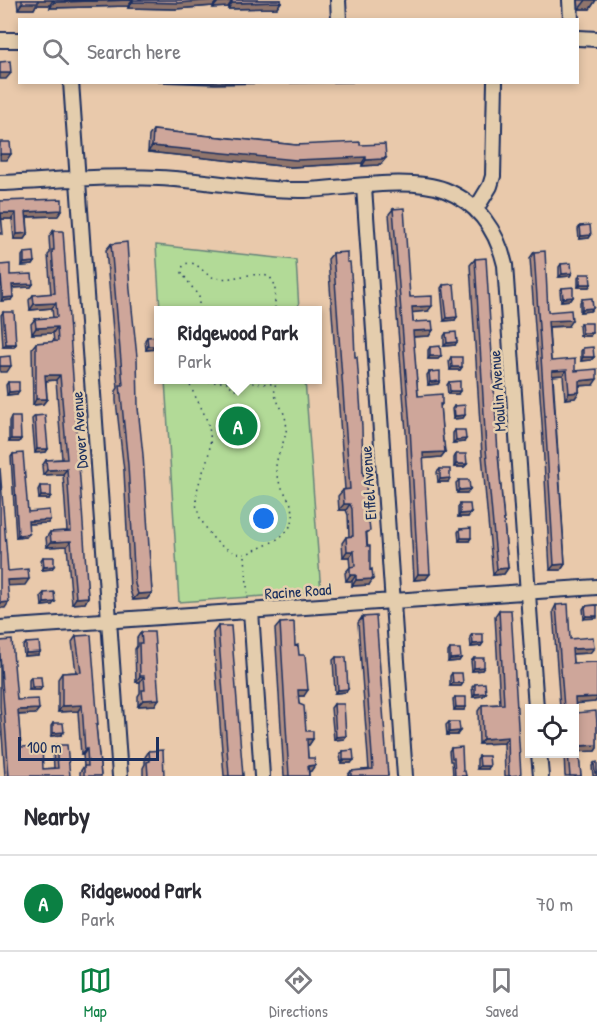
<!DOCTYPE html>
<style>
body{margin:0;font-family:"Patrick Hand",sans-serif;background:#f7f7f7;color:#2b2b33}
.controls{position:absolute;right:18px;bottom:18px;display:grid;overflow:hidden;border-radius:0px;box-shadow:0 3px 9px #0003}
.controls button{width:54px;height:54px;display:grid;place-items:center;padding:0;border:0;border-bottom:2px solid #e1e1e2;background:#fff;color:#2b2b33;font:30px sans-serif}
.scale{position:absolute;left:18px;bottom:15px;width:141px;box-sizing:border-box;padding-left:6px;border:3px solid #1b2f5e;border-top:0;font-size:16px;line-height:21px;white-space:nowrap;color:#1b2f5e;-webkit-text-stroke:4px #e4cdad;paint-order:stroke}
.you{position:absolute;left:264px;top:519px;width:21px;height:21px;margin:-15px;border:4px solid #fff;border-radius:50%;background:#1a73e8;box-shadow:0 0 0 9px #1a73e833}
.badge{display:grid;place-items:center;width:39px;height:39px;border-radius:50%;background:#0b8043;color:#fff;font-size:20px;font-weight:700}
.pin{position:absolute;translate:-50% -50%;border:3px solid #fff;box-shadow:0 2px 6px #0006}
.popup{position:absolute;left:154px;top:306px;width:168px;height:78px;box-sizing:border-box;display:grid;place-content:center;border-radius:0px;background:#fff;filter:drop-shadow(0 2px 4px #0005);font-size:20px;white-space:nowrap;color:#7c7c81}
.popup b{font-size:22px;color:#2b2b33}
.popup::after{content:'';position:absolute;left:50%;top:100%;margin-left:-12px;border:12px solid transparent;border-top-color:#fff}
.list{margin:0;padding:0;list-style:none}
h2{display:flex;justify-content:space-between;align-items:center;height:78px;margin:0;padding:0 24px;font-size:26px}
h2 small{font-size:20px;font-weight:400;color:#7c7c81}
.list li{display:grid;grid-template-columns:39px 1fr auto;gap:18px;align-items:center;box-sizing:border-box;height:96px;padding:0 24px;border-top:2px solid #e1e1e2}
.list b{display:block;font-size:22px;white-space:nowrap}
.list p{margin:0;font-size:20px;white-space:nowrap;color:#7c7c81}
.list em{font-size:20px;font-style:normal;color:#7c7c81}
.icon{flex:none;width:33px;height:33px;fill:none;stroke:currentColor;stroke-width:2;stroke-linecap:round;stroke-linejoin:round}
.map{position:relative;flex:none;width:597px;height:776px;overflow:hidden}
.search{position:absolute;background:#fff;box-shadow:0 3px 9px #0003;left:18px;right:18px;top:18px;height:66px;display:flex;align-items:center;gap:15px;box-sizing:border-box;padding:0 21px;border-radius:0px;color:#7c7c81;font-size:22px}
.sheet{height:174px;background:#fff}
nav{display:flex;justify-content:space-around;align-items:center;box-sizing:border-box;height:84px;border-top:2px solid #e1e1e2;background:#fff;font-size:16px;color:#7c7c81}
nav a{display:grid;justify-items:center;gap:3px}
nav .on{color:#0b8043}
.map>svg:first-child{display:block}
</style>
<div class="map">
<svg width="597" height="776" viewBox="0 0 597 776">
<rect width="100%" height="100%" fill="#e9c9ab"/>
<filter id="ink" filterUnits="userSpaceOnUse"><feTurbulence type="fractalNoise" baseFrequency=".0167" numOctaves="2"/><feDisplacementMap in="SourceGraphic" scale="12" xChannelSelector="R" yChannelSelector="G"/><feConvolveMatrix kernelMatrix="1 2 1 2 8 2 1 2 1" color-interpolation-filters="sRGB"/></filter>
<g filter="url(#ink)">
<path fill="#b2da97" stroke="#66847a" stroke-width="1.5" d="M156,245L296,260L299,310H160Z
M165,380H305L321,592L179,602Z"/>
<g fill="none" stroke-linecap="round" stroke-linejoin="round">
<g stroke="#1b2f5e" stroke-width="18">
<path id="minor" d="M338,0L339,20
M570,0L571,20
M578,38L597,39
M0,40H20
M71,82L120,776
M0,183C52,181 107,175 159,178C208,180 256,191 305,190C344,189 409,176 445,190C478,203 497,231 505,265L536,708
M364,187L405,776
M476,209L490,186L493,176L495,82
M251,611L262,776
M0,628L597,587
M539,754L541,776"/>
</g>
<path stroke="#1b2f5e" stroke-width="1.5" stroke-dasharray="1.5 4.5" stroke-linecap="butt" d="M199,310V297L182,273L183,265C198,257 202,276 216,278C235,281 251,270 270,277L275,285V310
M188,380C194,398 208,414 210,434C214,468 181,493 205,526C209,533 213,539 219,544C225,549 237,554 245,554C248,554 254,550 257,549C279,540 303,527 289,500C283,489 275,479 276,466C277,452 289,436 286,422C284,404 269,400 277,380
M190,382H228L232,388L240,390L245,387V380
M246,383L274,384
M245,556L248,599"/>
<use href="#minor" stroke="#e4cdad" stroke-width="14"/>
</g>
<path fill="#b18f84" stroke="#1b2f5e" stroke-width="1.5" d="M17,0H281V2L277,8L228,9V7L213,8V6L175,9L128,8V6L50,8V5H36L34,9H18Z
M578,0H596L590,9H579Z
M153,130L296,145H360L381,164H379L378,165L362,166V163L291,167L148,152L149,136Z
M0,201L58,216L27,217L28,233L24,239H14L12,219H2Z
M393,209L410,297L428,311L412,312L413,322L433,330L429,336L413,337L418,396L442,404L440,407L443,442L445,452L441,457L423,458L426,579L414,580L406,432L389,214Z
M580,226L591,235L589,238L579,239L578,229Z
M53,231L88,597L85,603L72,604L67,546L47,547L46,538L50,532L67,531L63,474L43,475L42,466L46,460L62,459L56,380L46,381L47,399L43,404L33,405L32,348L36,343L54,342L53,333L32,334L31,324L35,319L53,318L52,308L30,310L29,300L33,295L51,294L48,255L50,253L49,237Z
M111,244L138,408L152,593L147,599L133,600L130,590L124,471L116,401V391L118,388L106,250Z
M534,252L548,312L568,326L549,327L551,361L575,371L593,385L579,386V392L575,398L565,399L563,375L553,376L565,564L561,570H550L542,423L530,258Z
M24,253L35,262L33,265L22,266V256Z
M333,253L355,357L367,536L369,585L352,586V581H346L345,573L350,567L349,557H343L342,543L346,537H349L348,515L346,510H339L338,496L343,490L345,489L328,259Z
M475,259L498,454L508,568L504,574L493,575L482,455L470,265Z
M561,264L572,273L570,276L559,277V267Z
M0,265L10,275L33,284L31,287L13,288L11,300L1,301Z
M580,274L591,284L589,287H578V278Z
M443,285L455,320L444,321L441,288Z
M562,288L573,297L571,300L561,301L560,291Z
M582,299L593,308L590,311L580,312V302Z
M3,312L16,344L14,347H3L1,315Z
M581,323L590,336H580L579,326Z
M446,333L455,345L444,346V336Z
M147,337L158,346L156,349L146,350L145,340Z
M430,347L441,356L438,359H428V350Z
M583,348L594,357L591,360L581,361V351Z
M451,357L462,367L460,370H450L449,361Z
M429,372L440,381L438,384L428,385L427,375Z
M8,382L17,394L7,395L6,385Z
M449,382L458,394H448L447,385Z
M454,406L465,415L463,418L453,419L452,409Z
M35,416L48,449L46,452L35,453L32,419Z
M11,417L21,439L19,442H9V421Z
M455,430L464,442L453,443V433Z
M13,454L28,512L50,520L48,523L28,524L26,537L16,538L11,457Z
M456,454L467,464L464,467H454V458Z
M440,469L448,482H438L437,472Z
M459,480L470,489L467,493H457L456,483Z
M40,486L49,499H39L38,490Z
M460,504L471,513L468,517H458V507Z
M460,529L469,541H459L458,532Z
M43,557L52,569L42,570L41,560Z
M44,593L52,605L42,606L41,596Z
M556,605L570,639L590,653L572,654L573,663L597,669V699L595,702L575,703L576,713L597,723V748L595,751H578L581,776H565L564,753H574V708H560L553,611Z
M597,605L584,619L583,609L585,606Z
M499,610L520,776H505L504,743L479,744L478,711L482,705L500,704L495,616Z
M362,617L388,776H347L351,771L369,770L358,623Z
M280,623L295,646L304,696H298L299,704L306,731L313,739L309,745H307L308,758L315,765L311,771L309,772V776H284L275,629Z
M218,626L243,776H224L213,633Z
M141,632L155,705L138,706V696L140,693V682H136L135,649L137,646V638Z
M472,634L483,643L481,646L471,647L470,637Z
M76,636L98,725L96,727L101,776H80V772L84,766L83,755H81L78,711L58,712V679L62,673L76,672L72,642Z
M0,641L17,700L39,709L35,714L18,715L21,747L43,769L54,768L53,751L56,745L70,776H5L0,707Z
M26,643L40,652L38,655L24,656L23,646Z
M450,649L461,658L459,661L448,662V652Z
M336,657L348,689L346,692L335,693L333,660Z
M474,658L484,667L482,670L472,671L471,661Z
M452,673L463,683L461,686H450V676Z
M31,677L42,687L40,690H29V680Z
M475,684L486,693L483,696L473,697L472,687Z
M455,697L466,707L464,710H454L453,700Z
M334,704L344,739L334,740L331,708Z
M449,722L457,735H447L446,725Z
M53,723L61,735L51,736V726Z
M451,748L463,771L466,776H453L452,761H450L449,751Z
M149,751L164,776H143V768L145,764V757Z
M343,751L351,763H341L340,754Z
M479,756L488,769H477V759Z
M594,763L597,776H593L592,766Z"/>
<path fill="#90746c" stroke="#1b2f5e" stroke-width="1.5" d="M38,0H53L50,5H36L34,9H18L22,3Z
M133,0L128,6L50,8L54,2Z
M218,0L213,6L175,9L128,8L133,2Z
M586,0H596L590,9H579Z
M232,1L228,7L213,8L218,2Z
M281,2L277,8L228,9L232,3Z
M0,73H11L6,79H0Z
M158,82H353L215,84Z
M152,146L366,157L362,163L291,167L148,152Z
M0,154H11L7,160H0Z
M386,158L381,164H379L378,165L362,166L366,160Z
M62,210L58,216L23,217L26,212Z
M1,213H16L12,219H0Z
M28,233L24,239H14L17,234Z
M591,235L589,238L579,239L581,236Z
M35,262L33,265L22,266L24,263Z
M572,273L570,276L559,277L562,274Z
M33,284L31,287L10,288L12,285Z
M580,284H591L589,287H578Z
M13,297L11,300L1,301L3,298Z
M573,297L571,300L561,301L563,298Z
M56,303L52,308L30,310L34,304Z
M432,306L428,311L408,313L412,307Z
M593,308L590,311L580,312L582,309Z
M457,317L455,320L444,321L447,318Z
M572,320L568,326L544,327L548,321Z
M57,327L53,333L32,334L36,328Z
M433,330L429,336L409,337L413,331Z
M582,333H592L590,336H580Z
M457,342L455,345L444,346L447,343Z
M6,344H16L14,347H3Z
M148,346H158L156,349L146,350Z
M430,356H441L438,359H428Z
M583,357H594L591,360L581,361Z
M0,366H11L7,372H0Z
M452,367H462L460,370H450Z
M567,370L563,375L548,376L552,371Z
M45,375H60L56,380L41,381Z
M597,379L593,385L575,386L579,381Z
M440,381L438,384L428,385L430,382Z
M19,391L17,394L7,395L9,392Z
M450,391H460L458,394H448Z
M579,392L575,398L565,399L569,393Z
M36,399H47L43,404L33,405Z
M465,415L463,418L453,419L455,416Z
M11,439H21L19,442H9Z
M466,439L464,442L453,443L456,440Z
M37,449H48L46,452L35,453Z
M445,452L441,457L419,459L423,453Z
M456,464H467L464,467H454Z
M67,469L63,474L43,475L47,470Z
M450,478L448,482H438L440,479Z
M470,489L467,493H457L459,490Z
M41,496H51L49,499H39Z
M344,504H350L346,510H339Z
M471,513L468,517H458L460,514Z
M50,520L48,523L26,524L28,521Z
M29,534L26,537L16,538L18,535Z
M461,538H471L469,541H459Z
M71,541L67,546L47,547L51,542Z
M347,551H354L349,557H343Z
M565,564L561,570H550L554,565Z
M54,566L52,569L42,570L44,567Z
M508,568L504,574L493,575L497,569Z
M418,574H430L426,579L414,580Z
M350,575H356L352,581H346Z
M29,579L25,585L3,586L7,580Z
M373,579L369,585L352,586L356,580Z
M152,593L147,599L133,600L138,594Z
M88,597L85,603L72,604L76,598Z
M9,602L5,608H0V603Z
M55,602L52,605L42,606L44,603Z
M586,616H597V618L584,619Z
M483,643L481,646L471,647L473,644Z
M594,648L590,653L568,654L572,649Z
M40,652L38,655L24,656L26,653Z
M461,658L459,661L448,662L450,659Z
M484,667L482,670L472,671L474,668Z
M140,676H144L140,682H136Z
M453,683H463L461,686H450Z
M32,687H42L40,690H29Z
M348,689L346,692L335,693L338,690Z
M298,690H308L304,696H293Z
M486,693L483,696L473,697L475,694Z
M597,697V699L595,702L571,704L575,698Z
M159,699L155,705L138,706L143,700Z
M82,705L78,711L58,712L62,706Z
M456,707H466L464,710H454Z
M39,709L35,714L14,715L18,710Z
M460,731L457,735H447L449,732Z
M64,732L61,735L51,736L53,733Z
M346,736L344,739L334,740L336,737Z
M508,737L504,743L479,744L483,739Z
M307,739H313L309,745H302Z
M597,745V748L595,751L574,752L578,746Z
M87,749L83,755H81L85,750Z
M343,760H354L351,763H341Z
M315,765L311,771L304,772L308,766Z
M480,766H490L488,769H477Z"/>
<path fill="#cea69a" stroke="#1b2f5e" stroke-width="1.5" d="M22,0H38V3H22Z
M54,0H131L54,2Z
M133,0H215L179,3L133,2Z
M218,0H281V2L232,3V1L218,2Z
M10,61L11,73H0V62Z
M153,130L296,145L360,142V145L385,144L386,158H382V159L366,160V157L296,160L152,146Z
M0,142H10L11,154H0Z
M62,199V210L26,212L28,233L17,234L16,213H1L3,234H0V201Z
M404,208L410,297L432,296V306L412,307L413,322L432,321L433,330L413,331L418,396L442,394V404H440L443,442H444L445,452L423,453L430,574H418L410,427L393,209Z
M590,225L591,235L581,236L580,226Z
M53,231H63L88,597L76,598L71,541L51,542L50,532L71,531L67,469L47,470L46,460L67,459L60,375H45L47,399H36V343L58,341L57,327L36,328L35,319L57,317L56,303L34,304L33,295L55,293L52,250H54Z
M127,242L130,290L137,357L138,408L143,455L152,593L138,594L135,584L128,465L120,385H123L111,244Z
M545,251L548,312L571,310L572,320L548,321L551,361L575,359V371L597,369V379L579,381V392L569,393L567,370L552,371L565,564L554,565L545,417L534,252Z
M34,252L35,262L24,263V253Z
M347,252V262H350L352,286L355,357H357L362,427L363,475H365L369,522L370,531L366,532L367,546H370V570L372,569L373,579L356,580V575H350V567L355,566L354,551H347L346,537L353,536L352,509L350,504H344L343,490L350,489L333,253Z
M486,258L498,454L508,568L497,569L486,449L475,259Z
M571,263L572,273L562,274L561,264Z
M10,264V275L32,274L33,284L12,285L13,297L3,298L0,265Z
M580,274H590L591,284H580Z
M454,284L457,317L447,318L443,285Z
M573,287V297L563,298L562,288Z
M592,298L593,308L582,309V299Z
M3,312H14L16,344H6Z
M581,323H592V333H582Z
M456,332L457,342L447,343L446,333Z
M158,336V346H148L147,337Z
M440,346L441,356H430V347Z
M593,347L594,357H583V348Z
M10,356L11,366H0V357Z
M451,357H462V367H452Z
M440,371V381L430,382L429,372Z
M460,381V391H450L449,382Z
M8,382H19V391L9,392Z
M465,405V415L455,416L454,406Z
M45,415L48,449H37L35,416Z
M11,417H20L21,439H11Z
M455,430H465L466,439L456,440Z
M23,453L28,512L49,510L50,520L28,521L29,534L18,535L13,454Z
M456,454H466L467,464H456Z
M0,468L8,571L28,569L29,579L7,580L9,602L0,603Z
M440,469H450V478L440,479Z
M459,480H469L470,489L459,490Z
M40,486H51V496H41Z
M460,504H470L471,513L460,514Z
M471,528V538H461L460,529Z
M43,557H54V566L44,567Z
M54,592L55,602L44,603V593Z
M568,604L570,639L593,637L594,648L572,649L573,663L597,662V697L575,698L576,713L596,711L597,723V745L578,746L581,776H570L568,753H574V708H564L556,605Z
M597,605V616H586L585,606Z
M499,610H511L521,775L509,776L508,737L483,739L482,705L504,704Z
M376,616L388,776H351V771L373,769L362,617Z
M294,622L295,646L298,645L299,655H305L308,690H298L299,704L304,706L306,731H313V739H307L308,758H314L315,765L308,766L309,776H289L280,623Z
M218,626H231L243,776H229Z
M141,632H154L159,699L143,700L142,690H145L144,676H140L139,643H142Z
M472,634H483V643L473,644Z
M91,635L98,725H96L101,776H84V766H88L87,749L85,750L82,705L62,706V673L81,672L76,636Z
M12,640L17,700L38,699L39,709L18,710L21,747L42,746L43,769L58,768L56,745H67L70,776H9L0,654V641Z
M39,642L40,652L26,653V643Z
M450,649H460L461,658L450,659Z
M336,657H346L348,689L338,690Z
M474,658H484V667L474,668Z
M452,673H462L463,683H453Z
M31,677H41L42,687H32Z
M485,683L486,693L475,694V684Z
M455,697H466V707H456Z
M334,704H344L346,736L336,737Z
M449,722H459L460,731L449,732Z
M53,723H63L64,732L53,733Z
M462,747L463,771H465L466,776H455L454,758H452L451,748Z
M163,750L164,776H148L147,762L150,761L149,751Z
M353,750L354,760H343V751Z
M479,756H489L490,766H480Z
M597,762V773H595L594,763Z"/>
</g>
<g text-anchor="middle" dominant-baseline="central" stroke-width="5" stroke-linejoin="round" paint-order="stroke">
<g font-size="16" fill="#1b2f5e" stroke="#e4cdad">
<text transform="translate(497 391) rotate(-94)">Moulin Avenue</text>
<text transform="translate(79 430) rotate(-94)">Dover Avenue</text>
<text transform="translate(368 483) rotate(-94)">Eiffel Avenue</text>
<text transform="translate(298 591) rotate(-4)">Racine Road</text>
</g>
</g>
</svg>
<div class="controls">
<button><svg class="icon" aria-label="locate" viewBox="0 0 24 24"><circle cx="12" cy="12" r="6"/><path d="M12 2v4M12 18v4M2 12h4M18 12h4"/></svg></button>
</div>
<div class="scale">100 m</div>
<div class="you"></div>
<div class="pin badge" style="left:238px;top:426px">A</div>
<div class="popup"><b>Ridgewood Park</b>Park</div>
<div class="search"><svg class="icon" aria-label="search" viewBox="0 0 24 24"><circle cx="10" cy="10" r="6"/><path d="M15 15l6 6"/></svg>Search here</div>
</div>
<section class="sheet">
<h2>Nearby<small></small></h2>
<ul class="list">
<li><span class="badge">A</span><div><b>Ridgewood Park</b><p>Park</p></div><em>70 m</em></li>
</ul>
</section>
<nav>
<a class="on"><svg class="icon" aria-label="map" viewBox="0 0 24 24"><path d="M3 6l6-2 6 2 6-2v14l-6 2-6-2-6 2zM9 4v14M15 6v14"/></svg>Map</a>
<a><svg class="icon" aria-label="directions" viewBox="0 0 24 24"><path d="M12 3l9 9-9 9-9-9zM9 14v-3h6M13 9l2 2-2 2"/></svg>Directions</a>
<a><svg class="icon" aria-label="saved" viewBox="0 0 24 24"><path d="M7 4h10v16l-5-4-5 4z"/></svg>Saved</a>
</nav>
